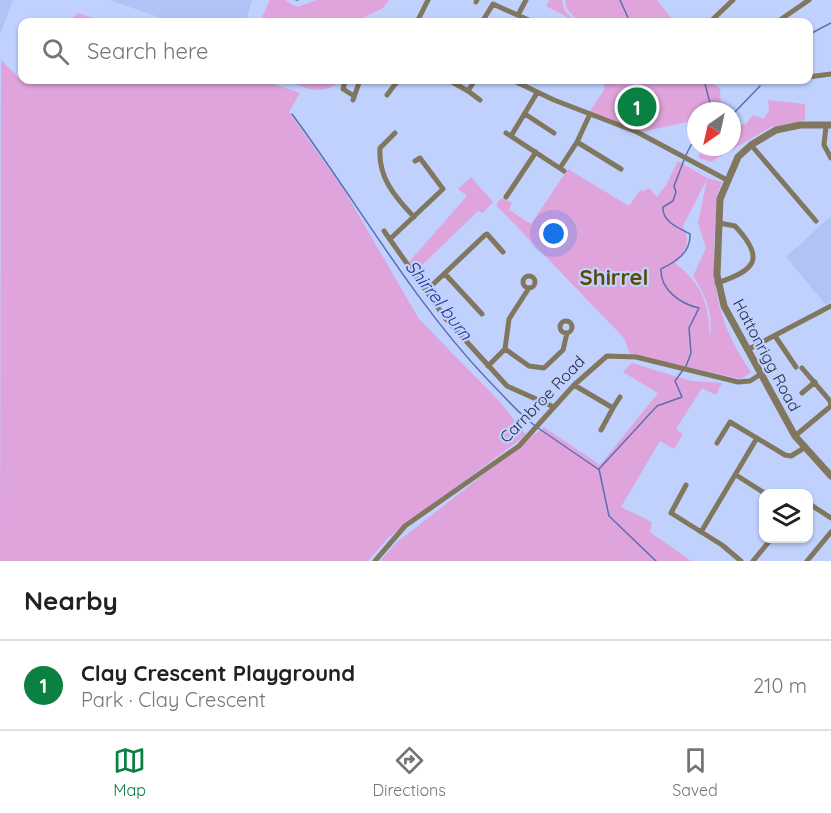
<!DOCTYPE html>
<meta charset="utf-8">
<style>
body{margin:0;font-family:Quicksand,sans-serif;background:#f2f2f2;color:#202124}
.controls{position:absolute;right:18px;bottom:18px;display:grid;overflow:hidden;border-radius:12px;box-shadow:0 2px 4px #0004}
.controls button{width:54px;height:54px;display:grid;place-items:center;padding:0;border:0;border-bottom:2px solid #e0e0e0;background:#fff;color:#202124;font:30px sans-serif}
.compass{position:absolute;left:687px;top:102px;width:54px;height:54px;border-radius:50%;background:#fff;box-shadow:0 2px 4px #0004;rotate:214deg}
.you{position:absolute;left:554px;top:234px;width:21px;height:21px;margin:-15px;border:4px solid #fff;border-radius:50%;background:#1a73e8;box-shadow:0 0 0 9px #1a73e833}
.badge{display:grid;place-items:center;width:39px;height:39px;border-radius:50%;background:#0b8043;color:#fff;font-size:20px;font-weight:700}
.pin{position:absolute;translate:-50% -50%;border:3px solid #fff;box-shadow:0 2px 6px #0006}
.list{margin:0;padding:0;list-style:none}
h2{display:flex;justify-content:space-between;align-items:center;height:78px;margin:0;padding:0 24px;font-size:26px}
h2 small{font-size:20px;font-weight:400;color:#757577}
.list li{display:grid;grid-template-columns:39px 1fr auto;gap:18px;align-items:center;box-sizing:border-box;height:90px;padding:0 24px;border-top:2px solid #e0e0e0}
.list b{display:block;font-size:22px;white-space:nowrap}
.list p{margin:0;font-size:20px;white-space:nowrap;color:#757577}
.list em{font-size:20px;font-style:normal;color:#757577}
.icon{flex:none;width:33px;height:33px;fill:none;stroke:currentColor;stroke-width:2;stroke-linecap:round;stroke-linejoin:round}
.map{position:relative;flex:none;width:831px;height:561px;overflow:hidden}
.search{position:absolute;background:#fff;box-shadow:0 2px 4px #0004;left:18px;right:18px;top:18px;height:66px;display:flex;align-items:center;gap:15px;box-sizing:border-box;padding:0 21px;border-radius:12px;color:#757577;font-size:22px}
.sheet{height:168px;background:#fff}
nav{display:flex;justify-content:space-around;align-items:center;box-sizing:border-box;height:84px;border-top:2px solid #e0e0e0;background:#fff;font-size:16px;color:#757577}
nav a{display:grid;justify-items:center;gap:3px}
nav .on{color:#0b8043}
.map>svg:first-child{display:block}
</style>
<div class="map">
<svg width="831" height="561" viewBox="0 0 831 561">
<rect width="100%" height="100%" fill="#c0d1fe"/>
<path fill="#b1c3f4" d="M0,0H13L0,35Z
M109,0H252L246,22H173Z
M831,216V300L826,305L786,257Z"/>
<path fill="#dfa4dc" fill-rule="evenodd" d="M270,0H285L297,7L317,0H389L383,8L359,20L361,22H270L262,17Z
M549,0H562L565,11L576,22L546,6Z
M565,0H657L674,22H579L567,9Z
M78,13L105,22H69Z
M1,60L19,78L22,75V80H262L300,93L289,112L344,190L419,319L500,402L526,435L389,537L368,561H0Z
M285,80H342C320,97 309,89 285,80Z
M601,80H708L720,88L721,111H696V120L636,133L588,114L605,88Z
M768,100L805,104V120L771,127L711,162L699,158V154L707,148L732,147V136L738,126L746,124L753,115L763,119L769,111Z
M678,161L707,178L722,182L718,193C711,264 708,310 751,372L741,379L630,354L624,338L496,205L501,198L512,203L509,210L531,224L568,169L629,206L641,189V192L649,188L657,197L666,185ZM707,179L698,223L706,248L693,276C706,296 713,313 710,337C708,301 703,286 675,263C686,250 691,242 683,226Z
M471,177L493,202L483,213L478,211L416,271L409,262L467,196L458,189Z
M632,363L691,381L722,383L716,395L702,388L676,429L683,434L674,449L660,441L621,507L652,522L650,532L691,561H380L396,543L544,427L600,465L658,393L623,372Z"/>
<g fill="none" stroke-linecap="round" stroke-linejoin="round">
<path stroke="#596fb1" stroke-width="1.5" d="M296,0H298
M620,0L630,22
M808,35L831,23
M704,80L712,111
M292,114C357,202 412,300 488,380C503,395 517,412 534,425
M732,115L760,86
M686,155L691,145L696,142
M684,160L674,186L676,192L673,201L663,207C662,222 679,228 690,234C691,253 675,262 661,269C660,290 681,304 699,308L689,328L691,353L686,366
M538,428L598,469
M656,561L609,516L599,469L657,406L682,397L675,381L683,370"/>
<path stroke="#81775f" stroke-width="5" d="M476,2L477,0
M518,15L526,0
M417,22L428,0
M482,22L493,4L533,22
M710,22L733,0
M777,22L809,0
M808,77L831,74
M352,80L345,82L343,89L354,96
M391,80L396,83L399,80
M475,80L468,91L480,100
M512,80L554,100L637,132L727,180
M784,80H787
M452,82L468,91
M387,95L396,83
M353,100L360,80
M525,114L554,133
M826,126L824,145L831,158
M395,133L380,148C378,177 394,196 414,217
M506,133L564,171
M511,136L537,93
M577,142L621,169
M751,145L816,221
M560,168L577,142L590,114
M506,197L536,152
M384,231L446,319L507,386L554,407
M390,239L443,189L420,158L415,161
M445,274L482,314
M523 282a6 6 0 1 1 12 0a6 6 0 1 1-12 0Z
M717,283C757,270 765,258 735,226L719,223
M426,291L485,235L487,234L503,252
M560 327a6 6 0 1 1 12 0a6 6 0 1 1-12 0Z
M775,336L796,367
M505,349L509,319L529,288
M747,350L831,306
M488,366L505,349L529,366L544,368L563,350L567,333
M574,385L613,408L620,397
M802,393L815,382
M601,430L613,408
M795,436L831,406L830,401L802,368
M717,443L730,422L785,455L791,456L804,448
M736,475L766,494
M686,485L671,513L722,545L741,561
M808,503L831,518
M701,532L757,438
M375,561L405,526L519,446L574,385L607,356L636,357L738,382L750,381L761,374
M753,561L772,538
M807,561L831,532"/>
<path stroke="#81775f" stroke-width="7" d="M831,125H800L776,130L751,145L738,157L720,199L717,275L724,306L795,436L831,476"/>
</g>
<g text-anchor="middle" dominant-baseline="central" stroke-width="4.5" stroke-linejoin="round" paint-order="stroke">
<g font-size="16" fill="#1f273c" stroke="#c0d1fe">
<text transform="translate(767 355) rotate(62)">Hattonrigg Road</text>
<text transform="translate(542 399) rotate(-46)">Carnbroe Road</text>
</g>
<g font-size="18" font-style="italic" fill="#1e3091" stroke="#c0d1fe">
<text transform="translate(439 300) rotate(52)">Shirrel burn</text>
</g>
<g font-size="22" font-weight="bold" fill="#5d4808" stroke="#c0d1fe">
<text x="614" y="277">Shirrel</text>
</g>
</g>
</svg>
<div class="controls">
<button><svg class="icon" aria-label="layers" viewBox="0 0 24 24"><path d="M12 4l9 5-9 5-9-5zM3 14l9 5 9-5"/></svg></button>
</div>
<svg class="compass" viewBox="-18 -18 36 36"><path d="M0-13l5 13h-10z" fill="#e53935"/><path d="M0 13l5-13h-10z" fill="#757577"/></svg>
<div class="you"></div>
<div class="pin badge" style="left:637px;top:107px">1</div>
<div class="search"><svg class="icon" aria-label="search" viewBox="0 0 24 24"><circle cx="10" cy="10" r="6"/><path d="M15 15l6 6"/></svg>Search here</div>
</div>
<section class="sheet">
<h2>Nearby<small></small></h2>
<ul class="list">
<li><span class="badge">1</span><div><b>Clay Crescent Playground</b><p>Park · Clay Crescent</p></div><em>210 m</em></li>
</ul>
</section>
<nav>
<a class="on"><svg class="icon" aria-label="map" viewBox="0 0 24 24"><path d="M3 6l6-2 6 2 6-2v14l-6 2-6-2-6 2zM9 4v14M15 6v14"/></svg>Map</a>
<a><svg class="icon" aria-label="directions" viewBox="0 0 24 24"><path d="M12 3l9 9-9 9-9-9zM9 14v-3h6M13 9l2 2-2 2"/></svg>Directions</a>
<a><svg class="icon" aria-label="saved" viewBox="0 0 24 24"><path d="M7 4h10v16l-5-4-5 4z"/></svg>Saved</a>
</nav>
